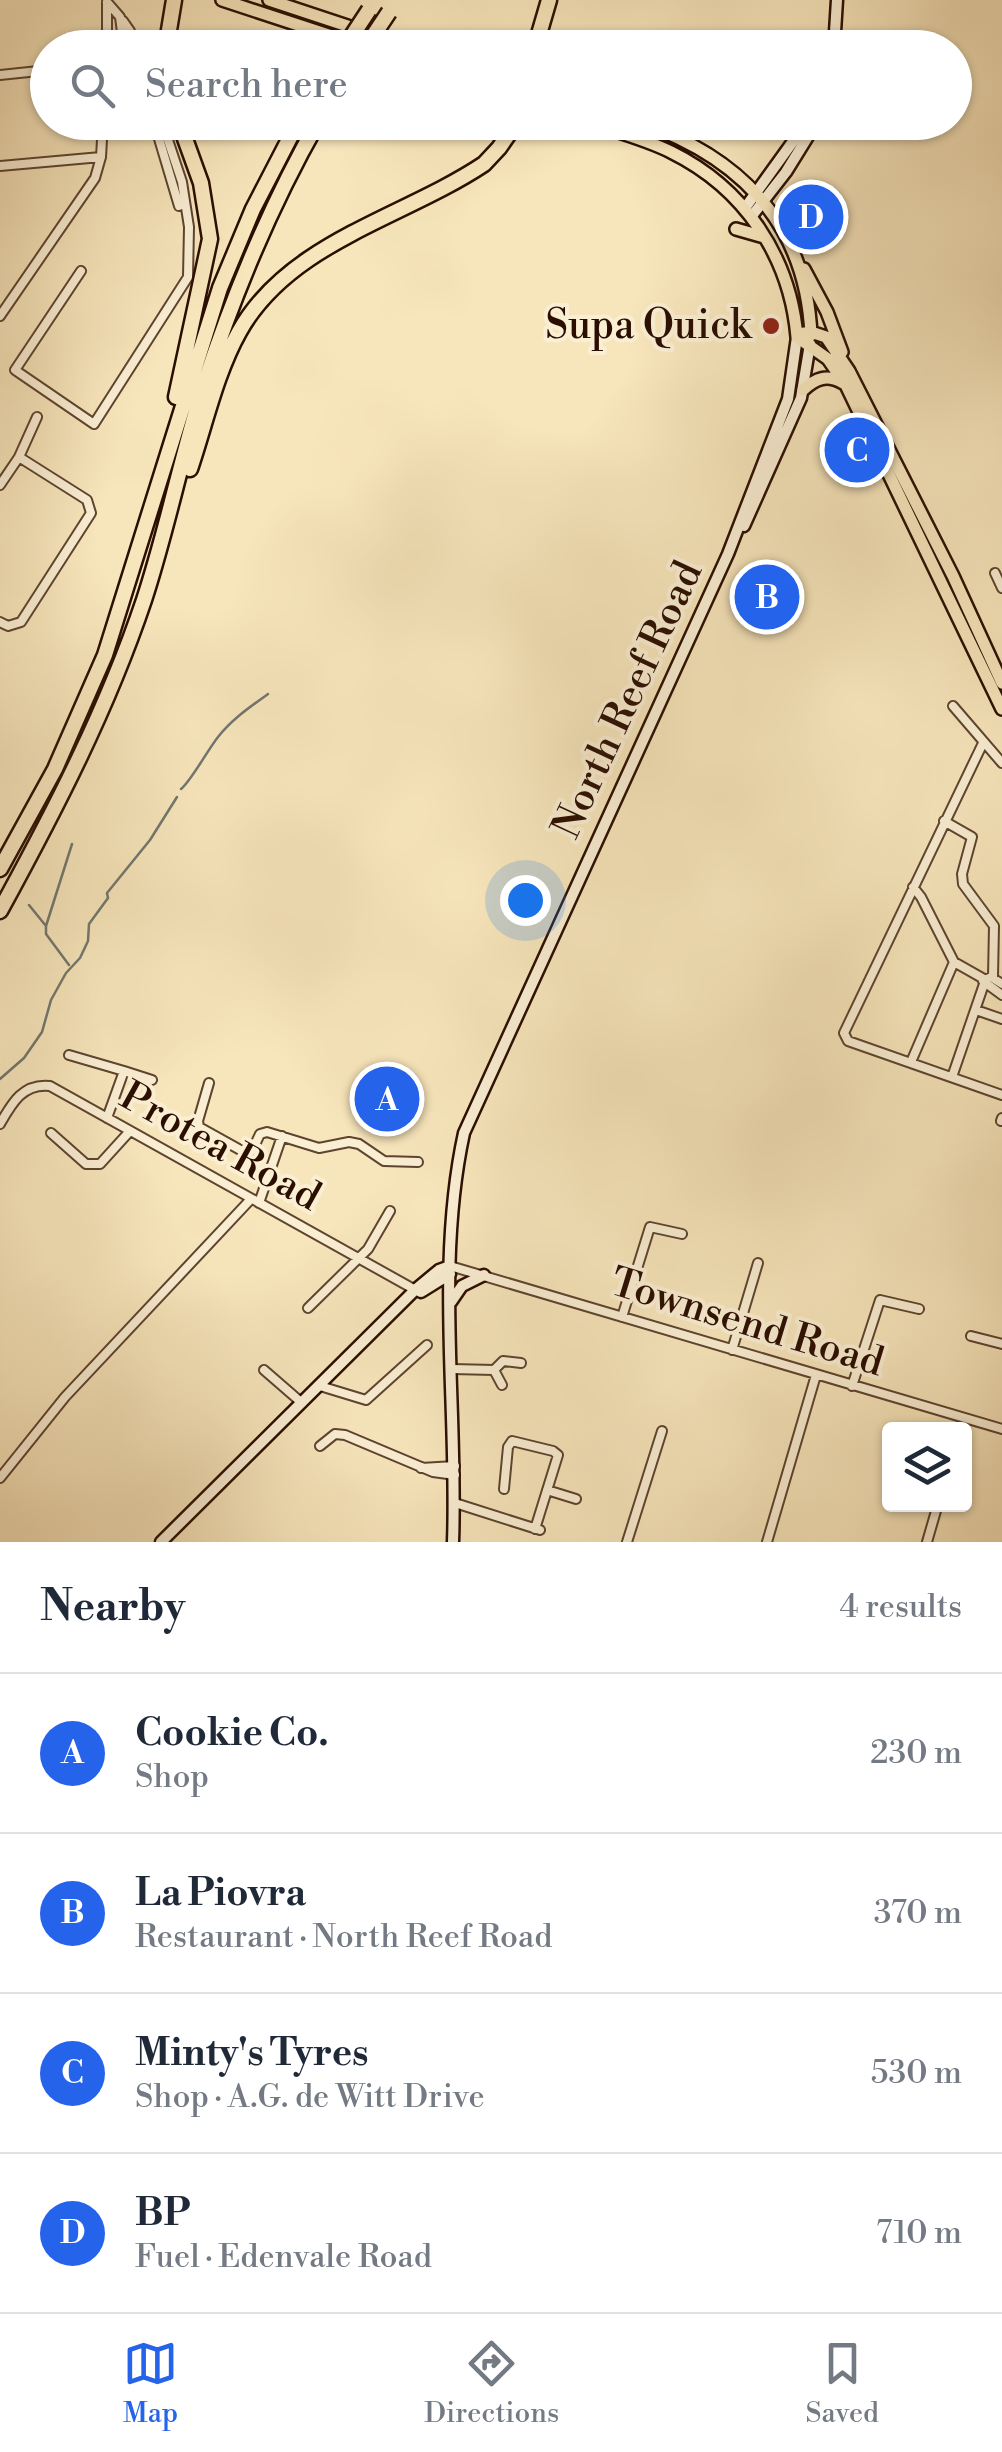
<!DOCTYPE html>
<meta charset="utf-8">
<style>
body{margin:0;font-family:"Libre Bodoni",serif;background:#f6f6f7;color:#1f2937}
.controls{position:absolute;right:30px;bottom:30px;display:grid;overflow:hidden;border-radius:10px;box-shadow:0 2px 8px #0004}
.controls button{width:90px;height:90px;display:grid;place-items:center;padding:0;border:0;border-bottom:2px solid #e0e1e3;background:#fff;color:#1f2937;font:50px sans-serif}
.you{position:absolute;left:525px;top:900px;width:35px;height:35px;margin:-25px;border:8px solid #fff;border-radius:50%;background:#1a73e8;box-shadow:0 0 0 15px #1a73e833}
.badge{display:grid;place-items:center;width:65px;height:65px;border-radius:50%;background:#2563eb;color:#fff;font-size:32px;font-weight:700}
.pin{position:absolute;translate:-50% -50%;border:5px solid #fff;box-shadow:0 2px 10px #0006}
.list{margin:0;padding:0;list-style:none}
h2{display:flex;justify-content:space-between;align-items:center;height:130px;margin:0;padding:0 40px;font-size:42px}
h2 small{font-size:32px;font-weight:400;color:#747a83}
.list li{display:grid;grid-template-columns:65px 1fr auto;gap:30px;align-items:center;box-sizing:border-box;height:160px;padding:0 40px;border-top:2px solid #e0e1e3}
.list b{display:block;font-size:38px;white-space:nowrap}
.list p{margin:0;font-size:32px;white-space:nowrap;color:#747a83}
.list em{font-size:32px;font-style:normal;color:#747a83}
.icon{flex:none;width:55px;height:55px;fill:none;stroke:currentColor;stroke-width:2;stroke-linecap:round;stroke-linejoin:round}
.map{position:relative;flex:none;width:1002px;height:1542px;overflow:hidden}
.search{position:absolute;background:#fff;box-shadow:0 2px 8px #0004;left:30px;right:30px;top:30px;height:110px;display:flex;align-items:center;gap:25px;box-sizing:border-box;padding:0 35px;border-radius:55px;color:#747a83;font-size:38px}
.sheet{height:770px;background:#fff}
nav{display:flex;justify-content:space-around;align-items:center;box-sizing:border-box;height:140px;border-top:2px solid #e0e1e3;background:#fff;font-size:28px;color:#747a83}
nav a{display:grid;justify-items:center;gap:5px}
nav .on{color:#2563eb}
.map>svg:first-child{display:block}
</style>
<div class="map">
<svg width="1002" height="1542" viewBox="0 0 1002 1542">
<rect width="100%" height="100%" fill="#f7e5bb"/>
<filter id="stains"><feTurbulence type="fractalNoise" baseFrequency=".002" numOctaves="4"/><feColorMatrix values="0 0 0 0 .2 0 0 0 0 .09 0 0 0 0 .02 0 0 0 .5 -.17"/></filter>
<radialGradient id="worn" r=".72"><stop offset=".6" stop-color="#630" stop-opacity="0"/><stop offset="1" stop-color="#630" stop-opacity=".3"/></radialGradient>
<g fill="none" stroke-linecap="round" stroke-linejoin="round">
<path stroke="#71776f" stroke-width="2.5" d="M181,789C191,781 207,751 218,737C232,719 250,707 268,694
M29,905L46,926
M69,965L46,934V926L72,844
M0,1079L24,1058L42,1032L51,1000L66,973L80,958L88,941L89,924L108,898L107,893L150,840L177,797"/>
<g stroke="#5d442f" stroke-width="12">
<path id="street" d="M107,2L120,17L124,48
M123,21L130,31L134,48
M107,48V2
M0,75L48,70
M154,122L179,206
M0,166L101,157
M81,271L15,370L94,424L188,277L189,227L182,182L162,122
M0,316L95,178L101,157L103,122
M0,485L19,457L37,417
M995,573L1002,588
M0,622L8,626L21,622L91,513L87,500L19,457
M953,706L1002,763
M983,743L844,1033L848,1041L1002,1095
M944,821L972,837L962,874L963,884L994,926L993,977
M954,962L984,979
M1002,984L991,977L983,981L1002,995
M976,1010L1002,1019
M69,1055L124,1071L107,1118
M911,1062L954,962L921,897L913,887
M124,1071L152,1080
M952,1077L984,984
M209,1083L198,1121L199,1127L244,1152L252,1151L260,1134L267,1132L319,1148L349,1142L359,1144L384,1161L418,1162
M1001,1121L1002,1118
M0,1124C12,1103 23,1083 50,1086L419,1292
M51,1133L86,1164H100L130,1131
M259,1203L282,1136
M450,1266L1002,1429
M308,1308L368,1249L390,1211
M622,1317L650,1227L682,1234
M971,1336L1002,1344
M732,1350L758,1263
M452,1369L494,1370L503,1361L521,1363
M264,1370L302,1403
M494,1370L502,1385
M320,1386L366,1400L427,1345
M852,1386L880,1300L919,1309
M320,1446L335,1434L345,1435L433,1472L455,1475
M421,1468L455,1466
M0,1478L65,1397L251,1199
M504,1489L508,1447L512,1441L553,1451L558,1455L535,1529
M547,1490L576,1499
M455,1503L540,1530
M627,1542L662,1431
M767,1542L816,1375
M927,1542L938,1504"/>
</g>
<g stroke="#2a0e00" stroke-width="15">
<path id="secondary" d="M834,48L837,0
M745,208L807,122
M751,217L786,172L817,122
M744,526L801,398L810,344
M421,1292L450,1274
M451,1302L462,1286L484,1275
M161,1542L416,1289L439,1270L450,1266
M453,1542C458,1407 435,1266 464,1133L728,554L788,399L797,337"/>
</g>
<g stroke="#2a0e00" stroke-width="16">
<path id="primary" d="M222,0L356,44
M269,0L414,48
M639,122C741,157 806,224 811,335
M590,123C617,132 645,139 671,152C744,188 790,256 797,337L828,359L846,385L1002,709
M736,229L764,237
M804,269L827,312L842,352
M798,334L811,332L826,337L849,371L953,576L1002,683
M803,390C816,378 827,374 843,383"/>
</g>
<g stroke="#2a0e00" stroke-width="19">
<path id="highway" d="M166,48L174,0
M535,48L549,0
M576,122L594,124
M176,397L210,239L201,183L179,122
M190,469C205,425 216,373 239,332C289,242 403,218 484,164L499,148L517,122
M0,869L55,769L105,655L220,288L253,209L298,122
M0,911C55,810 107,710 144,600C167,530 181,458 203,388C233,296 270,206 318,122"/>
</g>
<use href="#street" stroke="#faeed3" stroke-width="8"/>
<use href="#secondary" stroke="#faeed3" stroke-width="10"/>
<use href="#primary" stroke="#f7e5bb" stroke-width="11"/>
<use href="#highway" stroke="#f7e5bb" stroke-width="14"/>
<g stroke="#2a0e00" stroke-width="19" stroke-linecap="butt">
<path id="highway-bridge" d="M344,48L369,10
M365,48L389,12"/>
</g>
<use href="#highway-bridge" stroke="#f7e5bb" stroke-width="14"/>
</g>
<circle fill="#8f2418" stroke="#faeed3" stroke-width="4" cx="771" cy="326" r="10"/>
<g text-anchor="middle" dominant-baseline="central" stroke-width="8" stroke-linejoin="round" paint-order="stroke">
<g font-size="40" fill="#2a0e00" stroke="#faeed3" text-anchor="end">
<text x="751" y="326">Supa Quick</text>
</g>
<g font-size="40" fill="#2a0e00" stroke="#faeed3">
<text transform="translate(628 700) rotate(-65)">North Reef Road</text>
<text transform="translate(220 1147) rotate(29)">Protea Road</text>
<text transform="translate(747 1323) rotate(17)">Townsend Road</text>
</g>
</g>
<rect width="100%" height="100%" filter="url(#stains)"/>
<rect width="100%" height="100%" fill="url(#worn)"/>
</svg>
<div class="controls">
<button><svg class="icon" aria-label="layers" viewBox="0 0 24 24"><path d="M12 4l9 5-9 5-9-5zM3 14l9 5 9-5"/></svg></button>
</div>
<div class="you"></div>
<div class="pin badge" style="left:387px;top:1099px">A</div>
<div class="pin badge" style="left:767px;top:597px">B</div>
<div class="pin badge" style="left:857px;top:450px">C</div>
<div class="pin badge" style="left:811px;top:217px">D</div>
<div class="search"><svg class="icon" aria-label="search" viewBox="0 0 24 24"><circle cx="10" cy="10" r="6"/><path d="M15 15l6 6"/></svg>Search here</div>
</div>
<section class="sheet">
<h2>Nearby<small>4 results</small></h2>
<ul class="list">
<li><span class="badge">A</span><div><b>Cookie Co.</b><p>Shop</p></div><em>230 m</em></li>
<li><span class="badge">B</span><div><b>La Piovra</b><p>Restaurant · North Reef Road</p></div><em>370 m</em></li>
<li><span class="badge">C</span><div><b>Minty's Tyres</b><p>Shop · A.G. de Witt Drive</p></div><em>530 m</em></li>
<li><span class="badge">D</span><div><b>BP</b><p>Fuel · Edenvale Road</p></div><em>710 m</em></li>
</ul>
</section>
<nav>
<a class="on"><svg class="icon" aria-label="map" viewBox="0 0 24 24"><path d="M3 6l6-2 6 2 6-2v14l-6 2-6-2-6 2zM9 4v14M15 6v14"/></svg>Map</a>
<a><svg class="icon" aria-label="directions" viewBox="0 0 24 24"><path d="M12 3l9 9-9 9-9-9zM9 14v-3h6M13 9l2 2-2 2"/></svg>Directions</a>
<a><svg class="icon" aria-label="saved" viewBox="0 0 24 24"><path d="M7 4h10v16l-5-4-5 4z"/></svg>Saved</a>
</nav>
